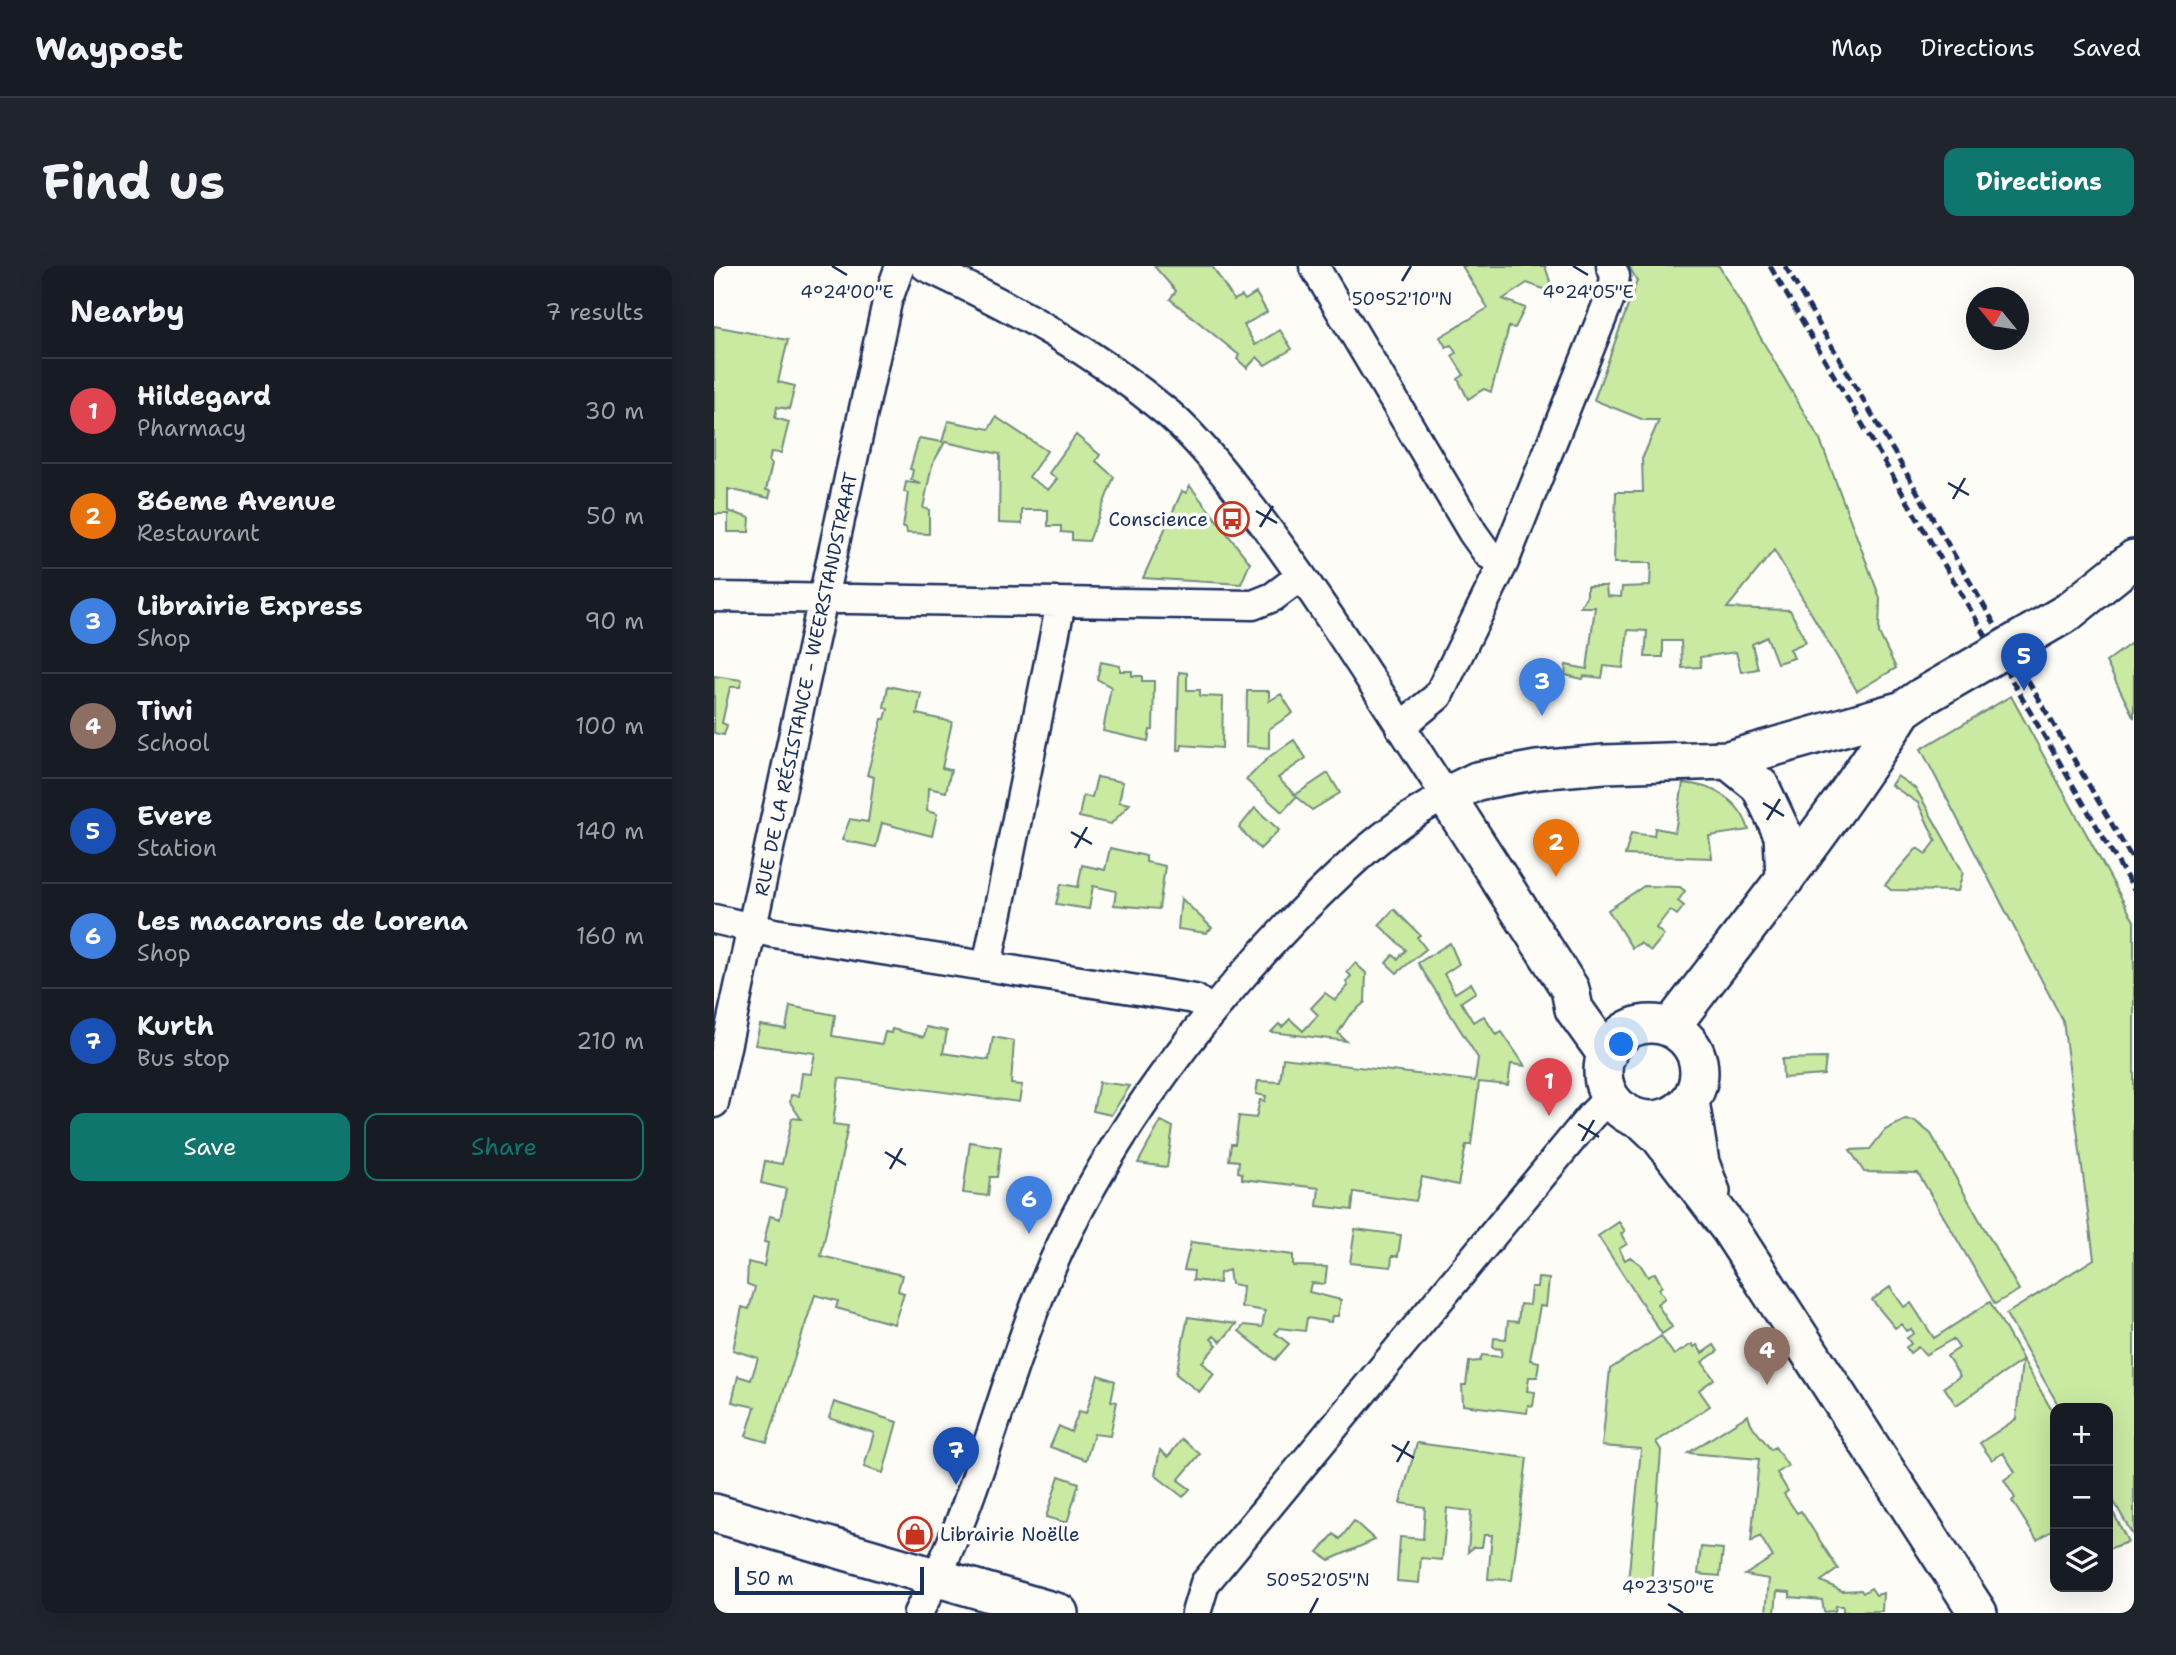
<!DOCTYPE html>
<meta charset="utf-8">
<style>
body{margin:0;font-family:"Shantell Sans",sans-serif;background:#20242c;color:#f1f3f6}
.controls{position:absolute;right:21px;bottom:21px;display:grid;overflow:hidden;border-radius:14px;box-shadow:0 7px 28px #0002}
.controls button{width:63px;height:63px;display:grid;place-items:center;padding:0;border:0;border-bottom:2px solid #363941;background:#171b24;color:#f1f3f6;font:35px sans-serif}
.compass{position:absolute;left:1252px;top:21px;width:63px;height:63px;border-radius:50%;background:#171b24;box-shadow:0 7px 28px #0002;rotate:300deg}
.scale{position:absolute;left:21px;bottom:18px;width:189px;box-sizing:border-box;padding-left:7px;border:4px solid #1b2f5e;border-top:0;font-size:19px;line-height:24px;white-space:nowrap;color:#1b2f5e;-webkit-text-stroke:5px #fdfcf7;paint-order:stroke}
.you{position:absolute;left:908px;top:779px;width:24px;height:24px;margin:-18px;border:5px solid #fff;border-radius:50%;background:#1a73e8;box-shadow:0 0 0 10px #1a73e833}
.badge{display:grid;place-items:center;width:46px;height:46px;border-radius:50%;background:#0f766e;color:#fff;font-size:23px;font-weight:700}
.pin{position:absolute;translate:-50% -58px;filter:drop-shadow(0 2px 4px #0008)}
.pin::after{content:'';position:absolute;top:37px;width:24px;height:21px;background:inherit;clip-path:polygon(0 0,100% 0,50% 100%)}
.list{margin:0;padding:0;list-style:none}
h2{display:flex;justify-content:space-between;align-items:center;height:91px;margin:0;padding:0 28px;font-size:30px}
h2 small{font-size:23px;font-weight:400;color:#9ea1a6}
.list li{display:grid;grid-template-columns:46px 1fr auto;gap:21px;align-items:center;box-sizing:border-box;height:105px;padding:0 28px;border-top:2px solid #363941}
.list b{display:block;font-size:26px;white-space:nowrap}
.list p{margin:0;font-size:23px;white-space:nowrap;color:#9ea1a6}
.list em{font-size:23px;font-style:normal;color:#9ea1a6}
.actions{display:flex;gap:14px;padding:21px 28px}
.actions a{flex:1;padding:16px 0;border:2px solid #0f766e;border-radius:14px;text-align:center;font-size:24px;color:#0f766e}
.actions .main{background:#0f766e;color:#fff}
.icon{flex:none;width:38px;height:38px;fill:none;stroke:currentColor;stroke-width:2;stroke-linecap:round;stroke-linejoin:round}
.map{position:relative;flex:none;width:1420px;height:1347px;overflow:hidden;border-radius:14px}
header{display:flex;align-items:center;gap:42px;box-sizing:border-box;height:98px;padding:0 35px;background:#171b24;border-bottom:2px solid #363941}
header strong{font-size:33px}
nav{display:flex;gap:38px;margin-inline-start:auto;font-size:24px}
.intro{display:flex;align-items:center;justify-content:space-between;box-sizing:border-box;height:168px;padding:0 42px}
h1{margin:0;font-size:49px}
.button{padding:18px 32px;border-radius:14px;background:#0f766e;color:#fff;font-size:24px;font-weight:700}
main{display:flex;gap:42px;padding:0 42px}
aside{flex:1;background:#171b24;border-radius:14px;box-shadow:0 7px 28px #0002}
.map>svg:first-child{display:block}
</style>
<header>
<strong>Waypost</strong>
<nav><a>Map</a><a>Directions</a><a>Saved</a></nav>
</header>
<div class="intro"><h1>Find us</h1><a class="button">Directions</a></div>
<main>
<aside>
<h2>Nearby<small>7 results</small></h2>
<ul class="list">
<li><span class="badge" style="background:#e0444e">1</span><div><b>Hildegard</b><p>Pharmacy</p></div><em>30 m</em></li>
<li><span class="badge" style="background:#e8710a">2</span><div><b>86eme Avenue</b><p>Restaurant</p></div><em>50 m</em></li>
<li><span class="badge" style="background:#3f7fe0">3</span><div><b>Librairie Express</b><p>Shop</p></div><em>90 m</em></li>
<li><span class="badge" style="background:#8d6e63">4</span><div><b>Tiwi</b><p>School</p></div><em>100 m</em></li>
<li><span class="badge" style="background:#1a4fb4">5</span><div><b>Evere</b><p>Station</p></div><em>140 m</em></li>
<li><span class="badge" style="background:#3f7fe0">6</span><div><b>Les macarons de Lorena</b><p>Shop</p></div><em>160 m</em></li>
<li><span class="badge" style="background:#1a4fb4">7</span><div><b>Kurth</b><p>Bus stop</p></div><em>210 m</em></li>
</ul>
<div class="actions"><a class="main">Save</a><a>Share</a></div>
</aside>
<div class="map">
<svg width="1420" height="1347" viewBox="0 0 1420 1347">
<rect width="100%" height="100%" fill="#fdfcf7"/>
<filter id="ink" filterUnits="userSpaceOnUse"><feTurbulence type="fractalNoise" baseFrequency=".0143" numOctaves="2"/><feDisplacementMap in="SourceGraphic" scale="14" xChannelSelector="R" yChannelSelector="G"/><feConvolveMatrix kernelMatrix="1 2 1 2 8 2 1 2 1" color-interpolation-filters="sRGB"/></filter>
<g filter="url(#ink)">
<path fill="#cae9a1" stroke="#728c80" stroke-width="2" d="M440,0H498L520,34L528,30L531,34L542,27L553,46L530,59L541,79L566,64L578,83L551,99L543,91L533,102L523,93L525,89L456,33L462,25Z
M748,0H831L836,15L832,24L813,17L789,33L811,42L801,62L795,61L777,126L770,123L754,133L744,113L750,109L738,90L742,87L737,79L732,81L726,71L774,42Z
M915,0H1005L1106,174L1166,332L1165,367L1182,402L1143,425L1060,284L1013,342L1076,344L1092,376L1076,383L1080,392L1063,397L1053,371L1038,378L1044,403L1027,406L1022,386L986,391L987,401L968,402L967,375H949V391H931L933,365L914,364L909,402L890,400L888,412L870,410L869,413L851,409L852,399L873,403L881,341H866L873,329V320H892L893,330L907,331L908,321L936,320L937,297H900L902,226H929L928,193L945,154H930L880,134L923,15Z
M0,60L74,74L64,116L81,120L75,143L63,141L61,152L75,156L67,187L57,186L55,196L58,198L52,224L57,225L55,232L14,223V245L36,252L35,266H14V248H0Z
M282,151L333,185L315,211L334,224L343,213L335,207L362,169L386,189L382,195L400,211L375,275L358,274V267L347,266V260H334V244H308V258L285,257L286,188L231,176L218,199L209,242L215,244V268L193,267L192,262H189L194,227L190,226L192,216L207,218L197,213L199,204L196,203L205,172L228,176L234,155L275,163Z
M476,220L536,297L527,318L429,312L468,225L472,227Z
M1420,375V452L1392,396Z
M387,396L406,400V405H418V410H428V415H440L439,464H436L434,475L389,465L397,421L383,413Z
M465,406L473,407V424H486V430L509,431L508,482L468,479L467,484H463Z
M0,410L28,414L26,421H16L8,457L13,459L10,469L0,467Z
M174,420L207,427L203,448L238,456L228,502L237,504L232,526L214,522L213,545L223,548L218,570L168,557L162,581L128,574L136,553L154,556L160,511L153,509L168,453H171L174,443L170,441Z
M533,425H555V435L567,428L579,447L555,463V482L532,480Z
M1297,430L1420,655V1271L1394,1225V1142H1346L1292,1048L1380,993L1349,755L1207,483Z
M580,474L592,492L564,512L581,529L614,507L626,527L598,544L582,531L568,546L532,514L555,491Z
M1183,510L1202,523L1249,606L1244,625L1177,624L1171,619L1203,582L1212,588L1222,575L1204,537L1177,519Z
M383,511L409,516L405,536L416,538L397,558L365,551L369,530L378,531Z
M969,517C999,519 1026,534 1035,564L995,570L998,592L911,589L917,567L940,570L941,562L961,566Z
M541,542L565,564L546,583L525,562Z
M396,582L432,590V596L451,600L445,643L400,639L402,625L379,620L375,643L342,638L347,618L364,621L368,599L391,604Z
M930,620L966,621L971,625L964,635L970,640L963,649L956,644L942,662L950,669L937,685L926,677L918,682L894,644Z
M467,632L498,662L492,667L464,663Z
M680,643L706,669L703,671L712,683L683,707L672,697L679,689L684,693L692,684L665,659Z
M736,677L745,698L730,708L741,727L757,717L762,726L747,736L759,756L770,750L782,769L788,766L811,800L797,798L794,819L765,816L757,879H752L744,919L708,911L702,935L640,926L638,944L603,940L605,922L528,913V907L524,906L525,895L515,894L517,878H521L525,850L542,852L546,834L551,835L552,830L542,828L544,815L566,816L569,792L761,815L764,792L704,697Z
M641,697L652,707L651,736L635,750L624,767L632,775L557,766L565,758L568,761L576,753L589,765L604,749L597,742L611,727L621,734L634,720L632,716L637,710L633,706Z
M76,740L121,749L118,770L168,778L171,766L177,767L178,763L210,771L212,761L233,765L229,787L275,794L279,771L300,775L297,818L308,819L305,836L125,812L119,858L134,860L107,990L188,1009L184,1025L190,1027L180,1058L122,1042L124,1035L101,1029L53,1176L32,1170L41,1141L18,1136L24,1110L37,1114L44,1092L19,1084L28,1041L35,1043L41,1021L33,1018L34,996L50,1000L54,977L50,976L56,950L66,953L72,923L47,917L51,895L68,898L78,852L87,853L76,836L77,829L85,830L88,807L97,808L101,787L41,779L46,759L72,763Z
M1112,792L1110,809L1069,812L1068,793Z
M385,816L416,820L397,849L379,845Z
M1191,854L1201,855L1217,868L1305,1024L1281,1038L1204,907L1150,906L1136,884L1156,883L1171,864Z
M447,855L459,861L453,901L424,897Z
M256,876L287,881L283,911H276L274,930L249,927Z
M905,956L911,965L907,968L913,978L905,983L911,994L916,991L926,998L934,1011L941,1007L948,1020L945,1023L951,1032L943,1038L958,1061L948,1068L884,970Z
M641,963L687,969L684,990H678L677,1001L636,997Z
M477,976L579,989V1000L613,1001L611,1018L597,1017L595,1026L627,1034L624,1050H618L617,1056L593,1052L591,1065L565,1062L561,1067L575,1078L561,1094L525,1065L530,1059L548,1061L551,1045L527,1041L529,1020L517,1018L515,1004L506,1007L505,1017L479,1014L480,1005L470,1004Z
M824,1012L835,1013L832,1041L826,1040L816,1094L825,1096L823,1111H815L813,1125L821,1126L819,1140L814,1139L813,1147L749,1139L748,1119H752L755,1096L766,1095L768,1089L787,1091L788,1083L779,1082L780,1072L792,1073L794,1055L804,1056L806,1038L815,1039L817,1021H823Z
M1176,1021L1190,1041L1197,1037L1220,1072L1276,1036L1341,1150V1267L1339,1264L1323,1274L1298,1235L1301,1232L1290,1214L1301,1206L1289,1187L1278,1194L1266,1177L1302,1153L1308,1095L1242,1139L1230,1121L1246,1110L1233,1090L1245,1082L1239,1073L1211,1089L1204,1081L1196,1087L1192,1081L1197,1078L1193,1072L1200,1067L1197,1063L1192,1065L1187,1058L1181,1062L1158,1034Z
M474,1051L522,1058L507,1076L500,1070L497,1073L503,1079L488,1096L500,1108L485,1126L462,1108Z
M947,1070L960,1089L978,1078L980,1081L983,1079L988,1087L1000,1079L1004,1085L988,1096L1000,1113L985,1124L996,1140L942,1176L947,1184L937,1318L914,1316L927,1183L888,1180L896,1103Z
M384,1109L401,1115L397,1135L403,1136L396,1170L380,1168L372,1194L336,1181L345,1160L357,1166L365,1145L372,1147Z
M120,1136L183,1156L169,1207L150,1201L160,1167L115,1152Z
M1034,1149C1036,1161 1049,1172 1057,1184L1061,1181L1074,1200L1063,1207L1074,1225L1070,1228L1083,1247L1087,1245L1124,1303L1107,1315L1128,1325L1147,1324L1149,1327L1157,1322L1162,1329L1169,1327L1168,1345L1129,1346V1340H1122L1121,1345L1110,1346L1108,1334L1076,1331V1326L1063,1325L1061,1347H1052L1055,1313L1031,1309L1059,1291L1046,1270L1037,1276L1045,1193L974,1187Z
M468,1173L486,1188L464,1214L476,1223L469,1231L441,1209L446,1184L454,1191Z
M703,1177L813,1192L798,1314L774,1313L778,1269H770L768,1281H760L754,1286L757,1245L733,1242L728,1294L707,1292L705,1317L683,1315L686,1271L709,1273L711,1241L686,1237Z
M345,1210L365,1217L353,1257L332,1251Z
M1394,1236L1414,1276L1394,1283Z
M640,1255L661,1274L615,1294L604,1286L620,1268L626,1273Z
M987,1281L1009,1283L1006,1310L984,1308Z"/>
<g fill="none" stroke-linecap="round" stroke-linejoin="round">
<g stroke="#1b2f5e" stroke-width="33">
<path id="minor" d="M600,0L759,267L774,288L790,296
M0,331L539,339L559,331L587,310
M686,461L724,430L790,296L899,24L901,10L897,0
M0,653L60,667L481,733L498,745
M273,700L347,337
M0,837L173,36L186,0
M204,1347C257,1251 282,1143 321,1041C376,895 477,760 585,648C629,604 676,557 732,530C669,434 609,335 539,244C513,211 487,176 455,148C377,83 302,43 211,0
M482,1347L491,1317L877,850L896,831"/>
</g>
<g stroke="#1b2f5e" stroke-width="42">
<path id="tertiary" d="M1354,346L1420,293
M1014,494L1046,520L1069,569L1071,613
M889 806a48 48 0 1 1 96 0a48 48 0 1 1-96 0Z
M956,762C1036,657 1119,556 1189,444
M893,789L860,743L856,723L732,530L763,515L823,504L890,498L1014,494L1189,444L1208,431
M976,835L986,897L997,926
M928,854L946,871L1016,963L1264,1347
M0,1247L345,1347"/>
</g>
<use href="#minor" stroke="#fdfcf7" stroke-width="28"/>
<use href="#tertiary" stroke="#fdfcf7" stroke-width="37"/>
<path stroke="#1b2f5e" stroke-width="5" stroke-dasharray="10 5" stroke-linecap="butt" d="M1056,0L1420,624
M1071,0L1420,596"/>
<g stroke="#1b2f5e" stroke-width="42" stroke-linecap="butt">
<path id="tertiary-bridge" d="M1208,431L1354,346"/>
</g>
<use href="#tertiary-bridge" stroke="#fdfcf7" stroke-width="37"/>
</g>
</g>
<path fill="none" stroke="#1b2f5e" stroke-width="2.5" d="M118,0L133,9M859,0L874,9M688,15L697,0M1234,217L1255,229M1239,233L1251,212M542,245L563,257M546,261L559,240M1049,537L1070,550M1053,554L1066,533M357,566L378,578M361,582L373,561M864,858L885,871M868,875L880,854M171,886L192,899M176,903L188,882M678,1179L700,1192M683,1196L695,1175M954,1338L969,1347M596,1347L604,1332"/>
<defs>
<g id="bus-ring" transform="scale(1.75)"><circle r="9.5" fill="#fdfcf7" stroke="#c8321e" stroke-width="1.5"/><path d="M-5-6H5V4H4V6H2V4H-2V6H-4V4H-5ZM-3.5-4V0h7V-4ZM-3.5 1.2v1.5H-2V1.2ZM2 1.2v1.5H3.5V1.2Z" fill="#c8321e"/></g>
<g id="shop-ring" transform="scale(1.75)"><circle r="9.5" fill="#fdfcf7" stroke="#c8321e" stroke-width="1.5"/><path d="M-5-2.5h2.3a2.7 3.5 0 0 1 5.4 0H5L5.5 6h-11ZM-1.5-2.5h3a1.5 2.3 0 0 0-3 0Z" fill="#c8321e"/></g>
</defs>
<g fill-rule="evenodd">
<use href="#bus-ring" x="518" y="253"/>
<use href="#shop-ring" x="201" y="1268"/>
</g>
<g text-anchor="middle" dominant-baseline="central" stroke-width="7" stroke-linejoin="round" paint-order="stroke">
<g font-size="19" fill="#1b2f5e" stroke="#fdfcf7" text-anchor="end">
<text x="494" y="253">Conscience</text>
<text x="226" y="1268" text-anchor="start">Librairie Noëlle</text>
</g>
<g font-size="19" fill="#1b2f5e" stroke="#fdfcf7">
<text transform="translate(92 418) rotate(-78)">RUE DE LA RÉSISTANCE - WEERSTANDSTRAAT</text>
</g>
</g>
<g font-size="18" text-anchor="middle" fill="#1b2f5e" stroke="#fdfcf7" stroke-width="7" stroke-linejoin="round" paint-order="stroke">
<text x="874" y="32">4°24'05"E</text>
<text x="133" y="32">4°24'00"E</text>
<text x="688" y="39">50°52'10"N</text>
<text x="604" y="1320">50°52'05"N</text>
<text x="954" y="1327">4°23'50"E</text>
</g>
</svg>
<div class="controls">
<button>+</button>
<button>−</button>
<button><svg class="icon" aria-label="layers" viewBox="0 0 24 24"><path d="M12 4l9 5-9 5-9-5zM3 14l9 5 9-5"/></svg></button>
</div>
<svg class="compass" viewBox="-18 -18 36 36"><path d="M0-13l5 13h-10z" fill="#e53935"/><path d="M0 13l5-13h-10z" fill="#9ea1a6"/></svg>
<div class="scale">50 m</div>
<div class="you"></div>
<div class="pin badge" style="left:835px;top:850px;background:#e0444e">1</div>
<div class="pin badge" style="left:842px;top:611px;background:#e8710a">2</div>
<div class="pin badge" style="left:828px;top:450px;background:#3f7fe0">3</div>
<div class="pin badge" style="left:1053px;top:1119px;background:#8d6e63">4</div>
<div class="pin badge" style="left:1310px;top:425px;background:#1a4fb4">5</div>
<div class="pin badge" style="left:315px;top:968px;background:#3f7fe0">6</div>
<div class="pin badge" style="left:242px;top:1219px;background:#1a4fb4">7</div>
</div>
</main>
